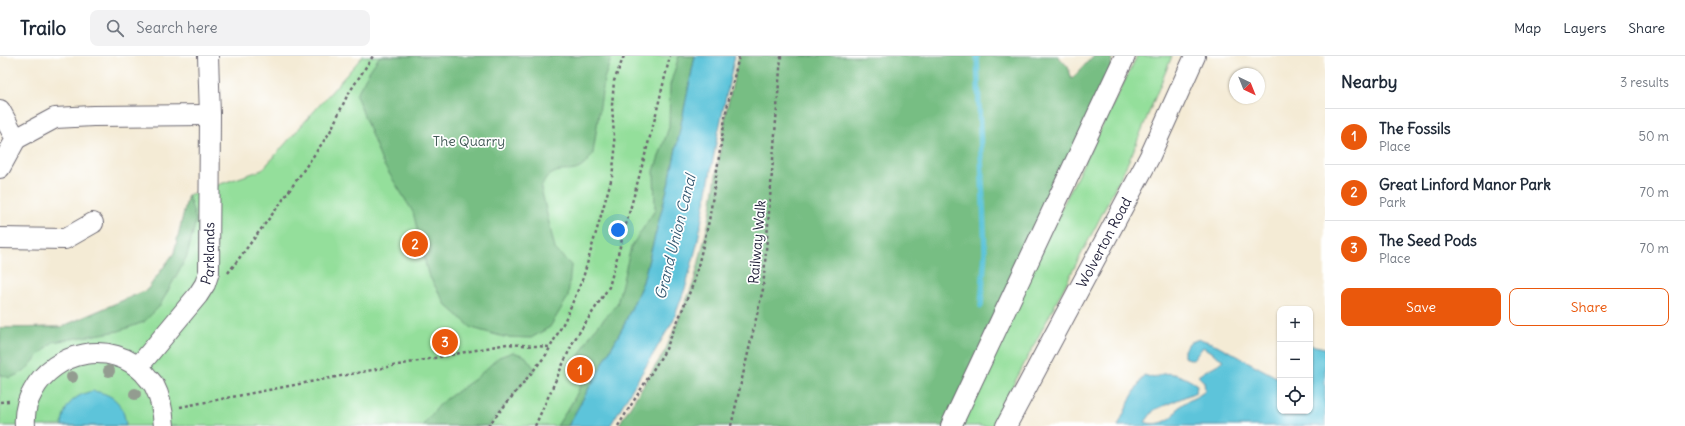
<!DOCTYPE html>
<meta charset="utf-8">
<style>
body{margin:0;font-family:Delius,sans-serif;background:#f2f2f3;color:#1f2937}
.controls{position:absolute;right:12px;bottom:12px;display:grid;overflow:hidden;border-radius:8px;box-shadow:0 1px 3px #0004}
.controls button{width:36px;height:36px;display:grid;place-items:center;padding:0;border:0;border-bottom:1px solid #e0e1e3;background:#fff;color:#1f2937;font:20px sans-serif}
.compass{position:absolute;left:1229px;top:12px;width:36px;height:36px;border-radius:50%;background:#fff;box-shadow:0 1px 3px #0004;rotate:137deg}
.you{position:absolute;left:618px;top:174px;width:14px;height:14px;margin:-10px;border:3px solid #fff;border-radius:50%;background:#1a73e8;box-shadow:0 0 0 6px #1a73e833}
.badge{display:grid;place-items:center;width:26px;height:26px;border-radius:50%;background:#ea580c;color:#fff;font-size:13px;font-weight:700}
.pin{position:absolute;translate:-50% -50%;border:2px solid #fff;box-shadow:0 1px 4px #0006}
.list{margin:0;padding:0;list-style:none}
h2{display:flex;justify-content:space-between;align-items:center;height:52px;margin:0;padding:0 16px;font-size:17px}
h2 small{font-size:13px;font-weight:400;color:#747a83}
.list li{display:grid;grid-template-columns:26px 1fr auto;gap:12px;align-items:center;box-sizing:border-box;height:56px;padding:0 16px;border-top:1px solid #e0e1e3}
.list b{display:block;font-size:15px;white-space:nowrap}
.list p{margin:0;font-size:13px;white-space:nowrap;color:#747a83}
.list em{font-size:13px;font-style:normal;color:#747a83}
.actions{display:flex;gap:8px;padding:12px 16px}
.actions a{flex:1;padding:9px 0;border:1px solid #ea580c;border-radius:8px;text-align:center;font-size:14px;color:#ea580c}
.actions .main{background:#ea580c;color:#fff}
.icon{flex:none;width:22px;height:22px;fill:none;stroke:currentColor;stroke-width:2;stroke-linecap:round;stroke-linejoin:round}
.map{position:relative;flex:none;width:1325px;height:370px;overflow:hidden}
header{display:flex;align-items:center;gap:24px;box-sizing:border-box;height:56px;padding:0 20px;background:#fff;border-bottom:1px solid #e0e1e3}
header strong{font-size:19px}
nav{display:flex;gap:22px;margin-inline-start:auto;font-size:14px}
.search{width:280px;height:36px;background:#f2f2f3;display:flex;align-items:center;gap:10px;box-sizing:border-box;padding:0 14px;border-radius:8px;color:#747a83;font-size:15px}
main{display:flex}
aside{flex:1;background:#fff}
.map>svg:first-child{display:block}
</style>
<header>
<strong>Trailo</strong>
<div class="search"><svg class="icon" aria-label="search" viewBox="0 0 24 24"><circle cx="10" cy="10" r="6"/><path d="M15 15l6 6"/></svg>Search here</div>
<nav><a>Map</a><a>Layers</a><a>Share</a></nav>
</header>
<main>
<div class="map">
<svg width="1325" height="370" viewBox="0 0 1325 370">
<rect width="100%" height="100%" fill="#fff"/>
<filter id="ink" filterUnits="userSpaceOnUse"><feTurbulence type="fractalNoise" baseFrequency=".025" numOctaves="2"/><feDisplacementMap in="SourceGraphic" scale="8" xChannelSelector="R" yChannelSelector="G"/><feConvolveMatrix kernelMatrix="1 2 1 2 8 2 1 2 1" color-interpolation-filters="sRGB"/></filter>
<filter id="wash" filterUnits="userSpaceOnUse"><feTurbulence type="fractalNoise" baseFrequency=".012" numOctaves="4" result="noise"/><feDisplacementMap in="SourceGraphic" scale="16" xChannelSelector="R" yChannelSelector="G"/><feGaussianBlur stdDeviation="0.9" result="paint"/><feColorMatrix in="noise" values="0 0 0 0 0 0 0 0 0 0 0 0 0 0 0 0 0 1.4 0 .05"/><feComposite in="paint" operator="in"/></filter>
<g filter="url(#wash)">
<rect width="100%" height="100%" fill="#f4ebd5"/>
<path fill="#94df9b" stroke="#5b806b" d="M363,0H695L670,122L643,226L568,370H0V272L61,271L147,234L174,197L188,139L262,114Z
M1137,0H1172L1132,98L1097,168L992,370H955L987,302Z"/>
<path fill="#77be83" stroke="#4c705f" d="M380,0H612L604,23L593,97C576,127 564,106 548,121C545,123 543,128 541,132L555,193L571,209L568,241L550,271L531,282L504,281L472,272L446,249L428,218L413,156L382,106L356,39L370,14Z
M679,0H695L670,122L643,226L623,271L568,370H557C571,347 590,327 579,300L591,278L617,248L631,191L655,154L654,115L669,71L670,29Z
M739,0H1058L1068,11L1072,23L1093,0H1107L1112,3L1111,13L947,370H618L666,293L694,226L709,165L726,56Z
M188,139L196,164L187,200L159,251L144,266L119,275L53,286L37,301L25,315L10,322L0,318V272L61,271L147,234L174,197Z
M513,296L525,300L535,313L488,370H422L442,346L475,323L499,301Z"/>
<path fill="#5dc4da" stroke="#40738a" d="M695,0H735L717,82L697,189L686,230L673,265L610,370H568L623,271L643,226L670,122Z
M1200,283L1217,289L1278,322H1280V355H1310V289L1325,292V370H1118L1131,342L1144,319L1154,322C1157,321 1160,318 1163,318C1173,315 1189,323 1197,329L1196,336L1154,354L1145,366C1154,370 1165,367 1172,361C1176,358 1177,353 1180,350C1187,344 1197,342 1205,335L1204,326L1198,320C1206,313 1216,311 1223,304L1203,291L1193,304L1184,301V294L1190,286Z
M93,335C114,338 124,348 126,370H62C63,350 74,339 93,335Z"/>
<g fill="none" stroke-linecap="round" stroke-linejoin="round">
<path stroke="#5dc4da" stroke-width="5.5" d="M977,0L985,196L981,250"/>
</g>
</g>
<g filter="url(#ink)">
<g fill="none" stroke-linecap="round" stroke-linejoin="round">
<g stroke="#6c6871" stroke-width="22">
<g id="minor">
<path d="M0,54L16,83L55,62L93,60L210,59"/>
<path d="M0,112L16,83"/>
<path d="M0,182L65,183L93,167"/>
<path id="s1" d="M138,311L198,239L205,228L209,216L210,59L208,0"/>
<path d="M25,370C24,358 27,345 33,335C54,295 112,283 144,317C147,321 151,325 154,329C161,342 163,355 164,370"/>
<path d="M951,370L1125,0"/>
<path id="s2" d="M1006,370L1149,102L1195,0"/>
</g>
</g>
<path stroke="#6c6871" stroke-width="2.5" stroke-dasharray="3 3" stroke-linecap="butt" d="M228,217L280,148L330,76L347,40L373,0
M0,346L9,345
M180,351L507,288L550,291
M488,370L546,299L565,264L583,222L612,121L615,96L612,49L614,25L624,0
M535,370L573,286L609,231L654,66L670,0
M618,370L666,293L694,226L709,165L726,56L739,0
M731,370L763,233L781,0"/>
<use href="#minor" stroke="#fff" stroke-width="20"/>
</g>
<g fill="#939c90">
<circle cx="109" cy="315" r="6"/>
<circle cx="72" cy="321" r="6"/>
<circle cx="135" cy="338" r="6"/>
</g>
</g>
<g text-anchor="middle" dominant-baseline="central" stroke-width="3.5" stroke-linejoin="round" paint-order="stroke">
<g font-size="14" fill="#445b58" stroke="#fff">
<text x="469" y="85">The Quarry</text>
</g>
<g font-size="14" fill="#22223b" stroke="#fff">
<text transform="translate(757 186) rotate(-85)">Railway Walk</text>
<text stroke="none"><textPath href="#s2" startOffset="208">Wolverton Road</textPath></text>
<text stroke="none"><textPath href="#s1" startOffset="138">Parklands</textPath></text>
</g>
<g font-size="15" font-style="italic" fill="#375b73" stroke="#fff">
<text transform="translate(675 181) rotate(-76)">Grand Union Canal</text>
</g>
</g>
</svg>
<div class="controls">
<button>+</button>
<button>−</button>
<button><svg class="icon" aria-label="locate" viewBox="0 0 24 24"><circle cx="12" cy="12" r="6"/><path d="M12 2v4M12 18v4M2 12h4M18 12h4"/></svg></button>
</div>
<svg class="compass" viewBox="-18 -18 36 36"><path d="M0-13l5 13h-10z" fill="#e53935"/><path d="M0 13l5-13h-10z" fill="#747a83"/></svg>
<div class="you"></div>
<div class="pin badge" style="left:580px;top:314px">1</div>
<div class="pin badge" style="left:415px;top:188px">2</div>
<div class="pin badge" style="left:445px;top:286px">3</div>
</div>
<aside>
<h2>Nearby<small>3 results</small></h2>
<ul class="list">
<li><span class="badge">1</span><div><b>The Fossils</b><p>Place</p></div><em>50 m</em></li>
<li><span class="badge">2</span><div><b>Great Linford Manor Park</b><p>Park</p></div><em>70 m</em></li>
<li><span class="badge">3</span><div><b>The Seed Pods</b><p>Place</p></div><em>70 m</em></li>
</ul>
<div class="actions"><a class="main">Save</a><a>Share</a></div>
</aside>
</main>
